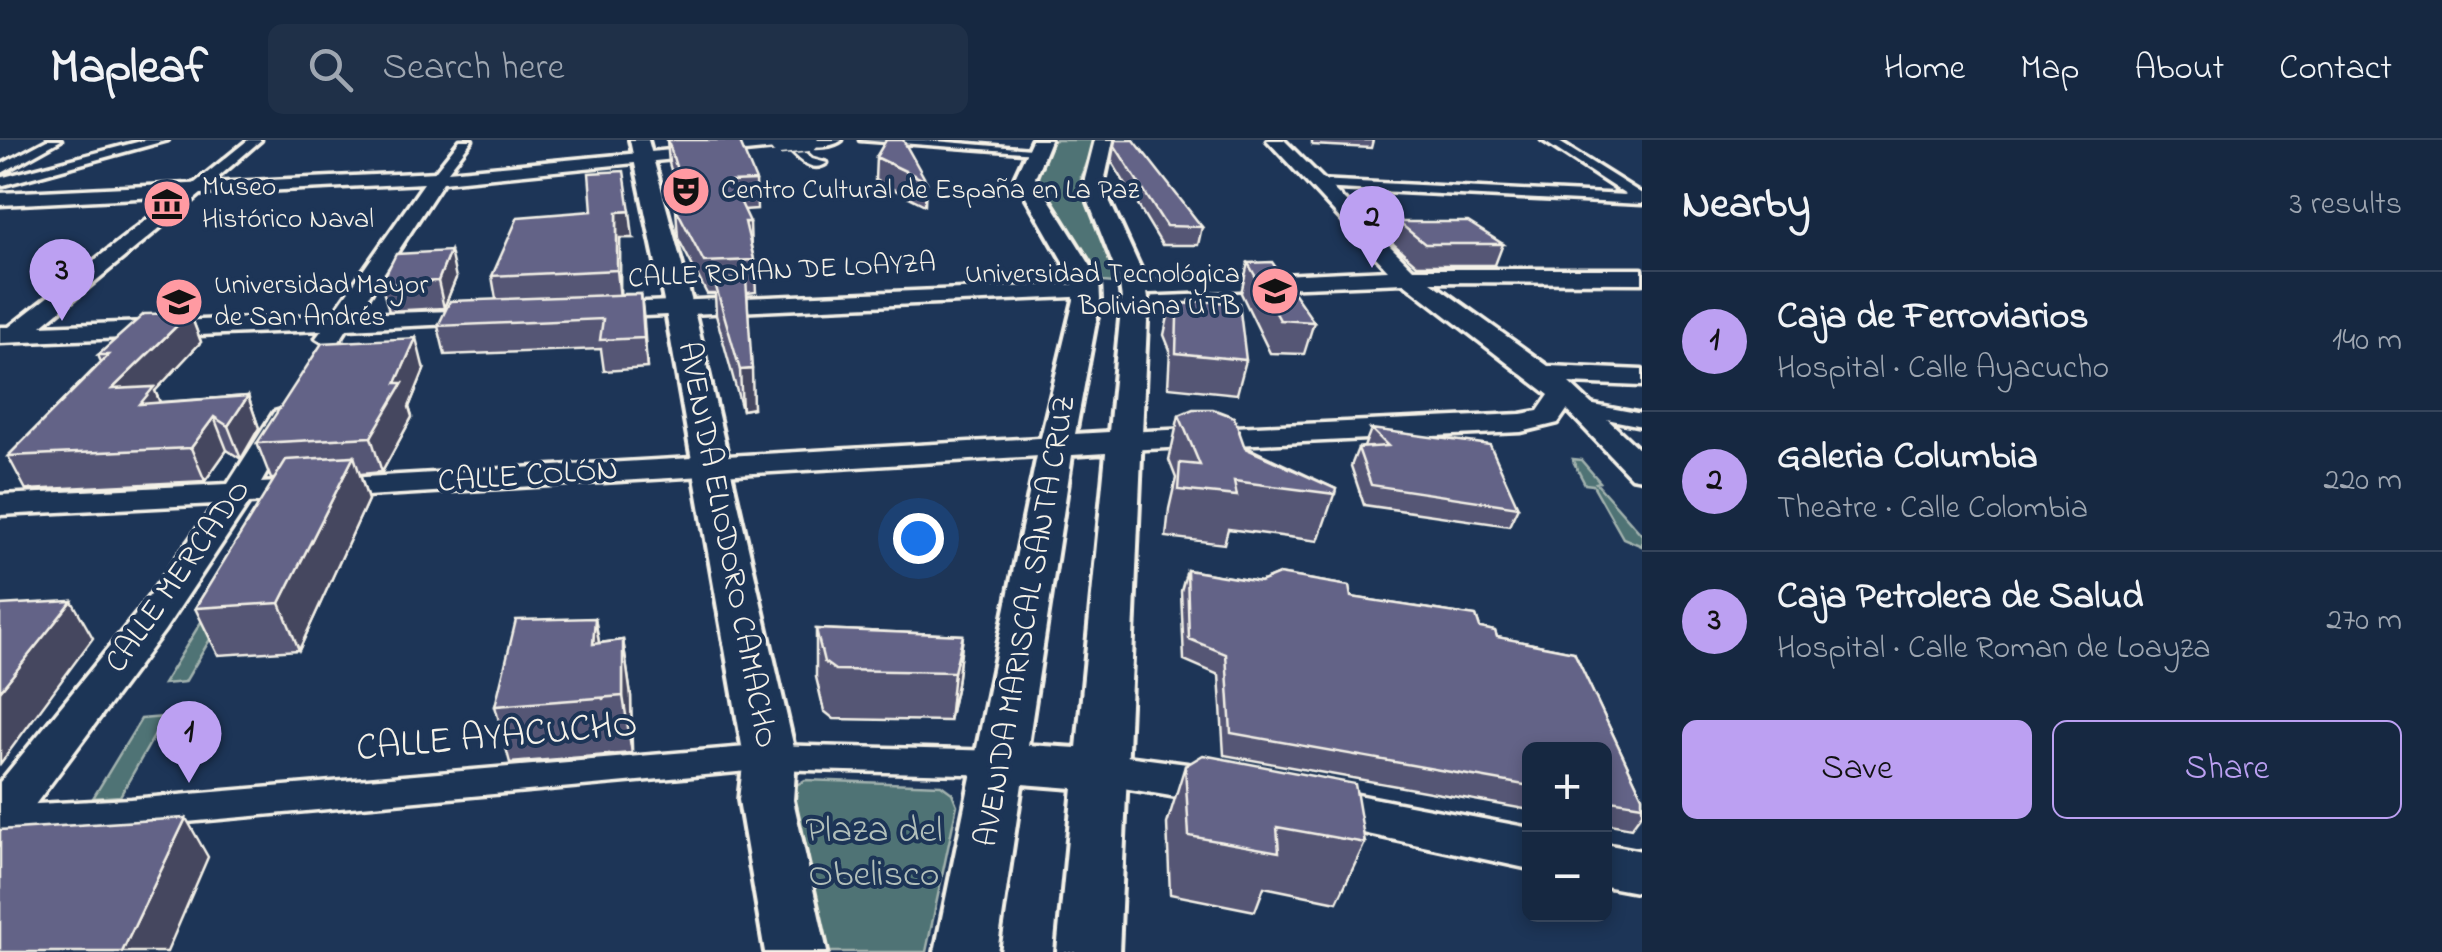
<!DOCTYPE html>
<meta charset="utf-8">
<style>
body{margin:0;font-family:"Indie Flower",sans-serif;background:#1f3048;color:#f1f3f6}
.controls{position:absolute;right:30px;bottom:30px;display:grid;overflow:hidden;border-radius:15px;box-shadow:0 5px 15px #0003}
.controls button{width:90px;height:90px;display:grid;place-items:center;padding:0;border:0;border-bottom:2px solid #35445a;background:#162841;color:#f1f3f6;font:50px sans-serif}
.you{position:absolute;left:918px;top:398px;width:35px;height:35px;margin:-25px;border:8px solid #fff;border-radius:50%;background:#1a73e8;box-shadow:0 0 0 15px #1a73e833}
.badge{display:grid;place-items:center;width:65px;height:65px;border-radius:50%;background:#bca0f2;color:#111;font-size:32px;font-weight:700}
.pin{position:absolute;translate:-50% -82px;filter:drop-shadow(0 2px 5px #0008)}
.pin::after{content:'';position:absolute;top:52px;width:35px;height:30px;background:inherit;clip-path:polygon(0 0,100% 0,50% 100%)}
.list{margin:0;padding:0;list-style:none}
h2{display:flex;justify-content:space-between;align-items:center;height:130px;margin:0;padding:0 40px;font-size:42px}
h2 small{font-size:32px;font-weight:400;color:#9ea6b1}
.list li{display:grid;grid-template-columns:65px 1fr auto;gap:30px;align-items:center;box-sizing:border-box;height:140px;padding:0 40px;border-top:2px solid #35445a}
.list b{display:block;font-size:38px;white-space:nowrap}
.list p{margin:0;font-size:32px;white-space:nowrap;color:#9ea6b1}
.list em{font-size:32px;font-style:normal;color:#9ea6b1}
.actions{display:flex;gap:20px;padding:30px 40px}
.actions a{flex:1;padding:22px 0;border:2px solid #bca0f2;border-radius:15px;text-align:center;font-size:35px;color:#bca0f2}
.actions .main{background:#bca0f2;color:#111}
.icon{flex:none;width:55px;height:55px;fill:none;stroke:currentColor;stroke-width:2;stroke-linecap:round;stroke-linejoin:round}
.map{position:relative;flex:none;width:1642px;height:812px;overflow:hidden}
header{display:flex;align-items:center;gap:60px;box-sizing:border-box;height:140px;padding:0 50px;background:#162841;border-bottom:2px solid #35445a}
header strong{font-size:48px}
nav{display:flex;gap:55px;margin-inline-start:auto;font-size:35px}
.search{width:700px;height:90px;background:#1f3048;display:flex;align-items:center;gap:25px;box-sizing:border-box;padding:0 35px;border-radius:15px;color:#9ea6b1;font-size:38px}
main{display:flex}
aside{flex:1;background:#162841}
.map>svg:first-child{display:block}
</style>
<header>
<strong>Mapleaf</strong>
<div class="search"><svg class="icon" aria-label="search" viewBox="0 0 24 24"><circle cx="10" cy="10" r="6"/><path d="M15 15l6 6"/></svg>Search here</div>
<nav><a>Home</a><a>Map</a><a>About</a><a>Contact</a></nav>
</header>
<main>
<div class="map">
<svg width="1642" height="812" viewBox="0 0 1642 812">
<rect width="100%" height="100%" fill="#1d3557"/>
<filter id="ink" filterUnits="userSpaceOnUse"><feTurbulence type="fractalNoise" baseFrequency=".01" numOctaves="2"/><feDisplacementMap in="SourceGraphic" scale="20" xChannelSelector="R" yChannelSelector="G"/><feConvolveMatrix kernelMatrix="1 2 1 2 8 2 1 2 1" color-interpolation-filters="sRGB"/></filter>
<g filter="url(#ink)">
<path fill="#507374" stroke="#a2b2ae" stroke-width="2.5" d="M1051,0H1095L1081,36V47L1113,122L1114,143L1103,142L1035,35Z
M1572,319L1581,320L1600,342L1596,343L1642,395V406L1623,398L1593,345L1585,344Z
M242,445L185,542L163,544L223,446Z
M165,577L120,656L93,658L141,579Z
M805,640L941,645L952,653L957,665L926,812H824L790,649Z"/>
<g fill="none" stroke-linecap="round" stroke-linejoin="round">
<g stroke="#f4f1e8" stroke-width="7">
<path id="street" d="M47,0H61L0,34V25Z
M145,0H168L0,46V38Z
M248,0H261L200,53H190V47Z
M460,0H472L441,40H433V34Z
M860,0H924L1042,10L1036,13Z
M1542,0H1556L1642,54V64L1317,48L1311,44L1317,40L1626,55Z
M791,7H799L812,19L827,23C813,33 801,21 791,11Z
M1583,263L1642,274V286L1576,273L1573,269Z
M770,605L1002,611L1013,614L1018,623L1013,632L1002,635L770,629L131,687L0,694V666L131,659Z"/>
</g>
<g stroke="#f4f1e8" stroke-width="7">
<path id="secondary" d="M779,0L787,5L785,8L443,42L357,174L486,170L498,177L495,182L347,189L338,203L329,206L316,198L322,190L0,203V187H9L177,56L0,65V53L437,32ZM424,43L332,175L41,186L201,54Z
M802,0H842C834,7 814,8 803,5Z
M1267,0H1284L1413,129H1642V143L1431,142L1548,226L1642,230V246L1569,243L1642,312V339L1631,337L1567,270L1558,283L1521,292L1125,310L1114,307L1110,301L1114,295L1125,292L1521,274L1538,271L1549,255L1404,143L1125,154L1122,149L1125,144L1133,142L1388,130Z
M1086,144L1094,146L1097,151L1094,156L598,178L586,171L598,164Z
M284,269L294,272L298,278L261,343L1056,297L1067,300L1071,306L1067,312L1056,315L249,363L164,491L17,689L0,694V642L137,473L215,364L0,375V355L228,344L274,272Z
M1103,613L1225,629L1241,634L1248,647L1241,660L1225,665L1087,642L1080,630L1087,618Z
M1315,647L1530,688V729L1298,679L1291,666L1298,653Z
M1604,704L1642,711V753L1604,746Z"/>
</g>
<g stroke="#f4f1e8" stroke-width="8">
<path id="primary" d="M630,0H648L693,166L796,617L793,660L827,812H765L739,660L744,617L665,166Z
M1032,0H1050L1035,37L1099,139L1100,160L1075,294L1109,292L1122,159L1119,139L1083,47L1095,0H1113L1103,47L1145,139L1148,159L1119,812H1057L1073,648L1022,644L997,812H935L1039,306L1074,160L1073,139L1015,37ZM1106,313L1077,608L1028,605L1072,315Z"/>
</g>
<use href="#street" fill="#1d3557" fill-rule="evenodd"/>
<use href="#secondary" fill="#1d3557" fill-rule="evenodd"/>
<use href="#primary" fill="#1d3557" fill-rule="evenodd"/>
<g stroke="#f4f1e8" stroke-width="21" stroke-linecap="butt">
<path id="secondary-bridge" d="M779,5L809,2"/>
</g>
<use href="#secondary-bridge" stroke="#1d3557" stroke-width="18"/>
</g>
<path fill="#555674" stroke="#f4f1e8" stroke-width="2.5" d="M667,0L756,41L757,69L744,70L754,120L756,152L747,153L753,268L742,270L716,175L715,154H707L678,98L676,68H682L669,23Z
M1116,0L1202,87L1198,105H1162L1112,22Z
M1312,0H1373L1371,8L1312,5Z
M876,17L926,41L925,65L875,40Z
M592,71L633,98H620V154H641L647,228L604,231L601,209L445,215L438,186L496,159L492,136Z
M1398,82L1503,104L1495,125H1417L1391,102Z
M1248,123L1314,182L1304,214L1270,213L1241,153Z
M456,138L444,168L389,171L381,144Z
M1190,161L1246,220L1237,254L1168,247L1170,210L1164,195L1171,163H1189Z
M190,173L201,202L155,251L160,262L248,256L259,288L241,319L227,310L205,341L26,350L8,316L101,222L98,215Z
M424,230L409,267L412,277L382,332L360,334L368,360L299,510L218,515L195,468L275,339H271L257,303Z
M1179,275L1336,349L1318,401L1228,389L1224,404L1166,397L1169,369L1176,338L1169,320Z
M1371,289L1518,367L1509,386L1364,365L1351,326L1358,308L1364,307Z
M1187,430L1260,442L1279,434L1349,446L1351,457L1476,476L1480,488L1495,491L1497,497L1574,512L1642,656V673L1631,688L1604,683V610H1530V670L1224,615L1219,535L1184,520L1181,451Z
M595,478L599,503L623,500L631,556L632,613L510,623L495,566Z
M816,489L963,495L957,544L949,581L834,579L824,571L816,537Z
M1185,626L1365,703L1337,762L1264,747L1255,771L1170,754L1167,684Z"/>
<path fill="#45465e" stroke="#f4f1e8" stroke-width="2.5" d="M630,71L633,98H620V158L617,130V72Z
M745,82H750L751,112Z
M450,111L456,138L444,168L438,141Z
M641,154L644,182L647,228L644,198Z
M190,173L201,202L155,251L167,279L112,249Z
M416,198L424,230L409,267L412,277L382,332L371,297Z
M752,229L753,268L742,270L740,230Z
M248,256L259,288L241,319L228,286Z
M214,277L227,310L205,341L191,308Z
M354,316L368,360L299,510L280,463Z
M72,461L93,498L0,624V551Z
M595,478L604,534L603,560L593,504Z
M963,495L957,544L949,581L954,532Z
M623,500L631,556L632,613L623,556Z
M186,678L208,717L167,812H122Z"/>
<path fill="#636487" stroke="#f4f1e8" stroke-width="2.5" d="M668,0H739L756,41L731,42L750,82H745L754,120L704,122L676,68L688,67Z
M886,0H903L926,41L876,17Z
M1116,0H1134L1202,87L1166,86L1115,6Z
M624,31L630,71L617,72V130L492,136L518,77L592,71L589,33Z
M1398,82H1468L1503,104H1425Z
M450,111L438,141L381,144L396,114Z
M1272,122L1314,182L1280,180L1248,123Z
M746,139L752,229L740,230L714,140Z
M641,154L644,198L600,200L603,179L438,186L450,161Z
M1190,161L1239,163L1246,220L1176,213L1177,178L1171,163L1192,164Z
M190,173L112,249L154,247L140,264L248,256L228,286L214,277L191,308L8,316L109,215H98L144,174Z
M416,198L396,243H403L371,297L257,303L322,203Z
M1193,269H1213L1234,277L1245,308L1336,349L1335,354L1234,341L1237,356L1178,350L1180,323L1200,325L1179,275Z
M1371,289L1490,305L1518,367L1371,345L1358,308L1388,306Z
M354,316L280,463L195,468L286,320Z
M1187,430L1260,442L1279,434L1349,446L1351,457L1476,476L1480,488L1495,491L1497,497L1574,512L1642,656V665L1604,659V610H1530V646L1231,593L1226,514L1189,499Z
M72,461L0,551V465Z
M595,478L593,504L623,500V556L495,566L516,480Z
M816,489L963,495L954,532L835,530L824,522Z
M1203,615L1355,644L1365,703L1277,687L1279,712L1189,696L1185,626Z
M186,678L122,812H0V690Z"/>
</g>
<defs>
<g id="theatre-disc" transform="scale(2.5)"><circle r="9.5" fill="#ff9aa2" stroke="#1d3557"/><path d="M-5-5.5Q0-4 5-5.5V0Q5 5 0 6Q-5 5-5 0ZM-3.3-2.5H-1v1.5H-3.3ZM1-2.5H3.3v1.5H1ZM-2.8 1Q0 5.5 2.8 1Z" fill="#111"/></g>
<g id="museum-disc" transform="scale(2.5)"><circle r="9.5" fill="#ff9aa2" stroke="#1d3557"/><path d="M0-6L6-3V-2H-6V-3ZM-5-1h2V3h-2ZM-1-1h2V3h-2ZM3-1h2V3H3ZM-6 4H6V6H-6Z" fill="#111"/></g>
<g id="university-disc" transform="scale(2.5)"><circle r="9.5" fill="#ff9aa2" stroke="#1d3557"/><path d="M0-5L7-2L0 1L-7-2ZM-4 1L0 2.5L4 1V4Q0 6-4 4Z" fill="#111"/></g>
</defs>
<g fill-rule="evenodd">
<use href="#theatre-disc" x="686" y="51"/>
<use href="#museum-disc" x="167" y="64"/>
<use href="#university-disc" x="1275" y="151"/>
<use href="#university-disc" x="179" y="162"/>
</g>
<g text-anchor="middle" dominant-baseline="central" stroke-width="8" stroke-linejoin="round" paint-order="stroke">
<g font-size="28" fill="#f4f1e8" stroke="#1d3557" text-anchor="start">
<text x="202" y="48">Museo<tspan x="202" dy="32">Histórico Naval</tspan></text>
<text x="721" y="51">Centro Cultural de España en La Paz</text>
<text x="1240" y="135" text-anchor="end">Universidad Tecnológica<tspan x="1240" dy="32">Boliviana UTB</tspan></text>
<text x="214" y="146">Universidad Mayor<tspan x="214" dy="32">de San Andrés</tspan></text>
</g>
<g font-size="28" fill="#f4f1e8" stroke="#1d3557">
<text transform="translate(782 132) rotate(-3)">CALLE ROMAN DE LOAYZA</text>
</g>
<g font-size="32" fill="#f4f1e8" stroke="#1d3557">
<text transform="translate(528 337) rotate(-4)">CALLE COLÓN</text>
<text transform="translate(726 405) rotate(79)">AVENIDA ELIODORO CAMACHO</text>
<text transform="translate(179 437) rotate(-55)">CALLE MERCADO</text>
<text transform="translate(1027 481) rotate(-80)">AVENIDA MARISCAL SANTA CRUZ</text>
</g>
<g font-size="38" fill="#f4f1e8" stroke="#1d3557">
<text transform="translate(497 598) rotate(-5)">CALLE AYACUCHO</text>
</g>
<g font-size="38" fill="#b2bfba" stroke="#1d3557">
<text x="874" y="692">Plaza del<tspan x="874" dy="44">Obelisco</tspan></text>
</g>
</g>
</svg>
<div class="controls">
<button>+</button>
<button>−</button>
</div>
<div class="you"></div>
<div class="pin badge" style="left:189px;top:643px">1</div>
<div class="pin badge" style="left:1372px;top:128px">2</div>
<div class="pin badge" style="left:62px;top:181px">3</div>
</div>
<aside>
<h2>Nearby<small>3 results</small></h2>
<ul class="list">
<li><span class="badge">1</span><div><b>Caja de Ferroviarios</b><p>Hospital · Calle Ayacucho</p></div><em>140 m</em></li>
<li><span class="badge">2</span><div><b>Galeria Columbia</b><p>Theatre · Calle Colombia</p></div><em>220 m</em></li>
<li><span class="badge">3</span><div><b>Caja Petrolera de Salud</b><p>Hospital · Calle Roman de Loayza</p></div><em>270 m</em></li>
</ul>
<div class="actions"><a class="main">Save</a><a>Share</a></div>
</aside>
</main>
